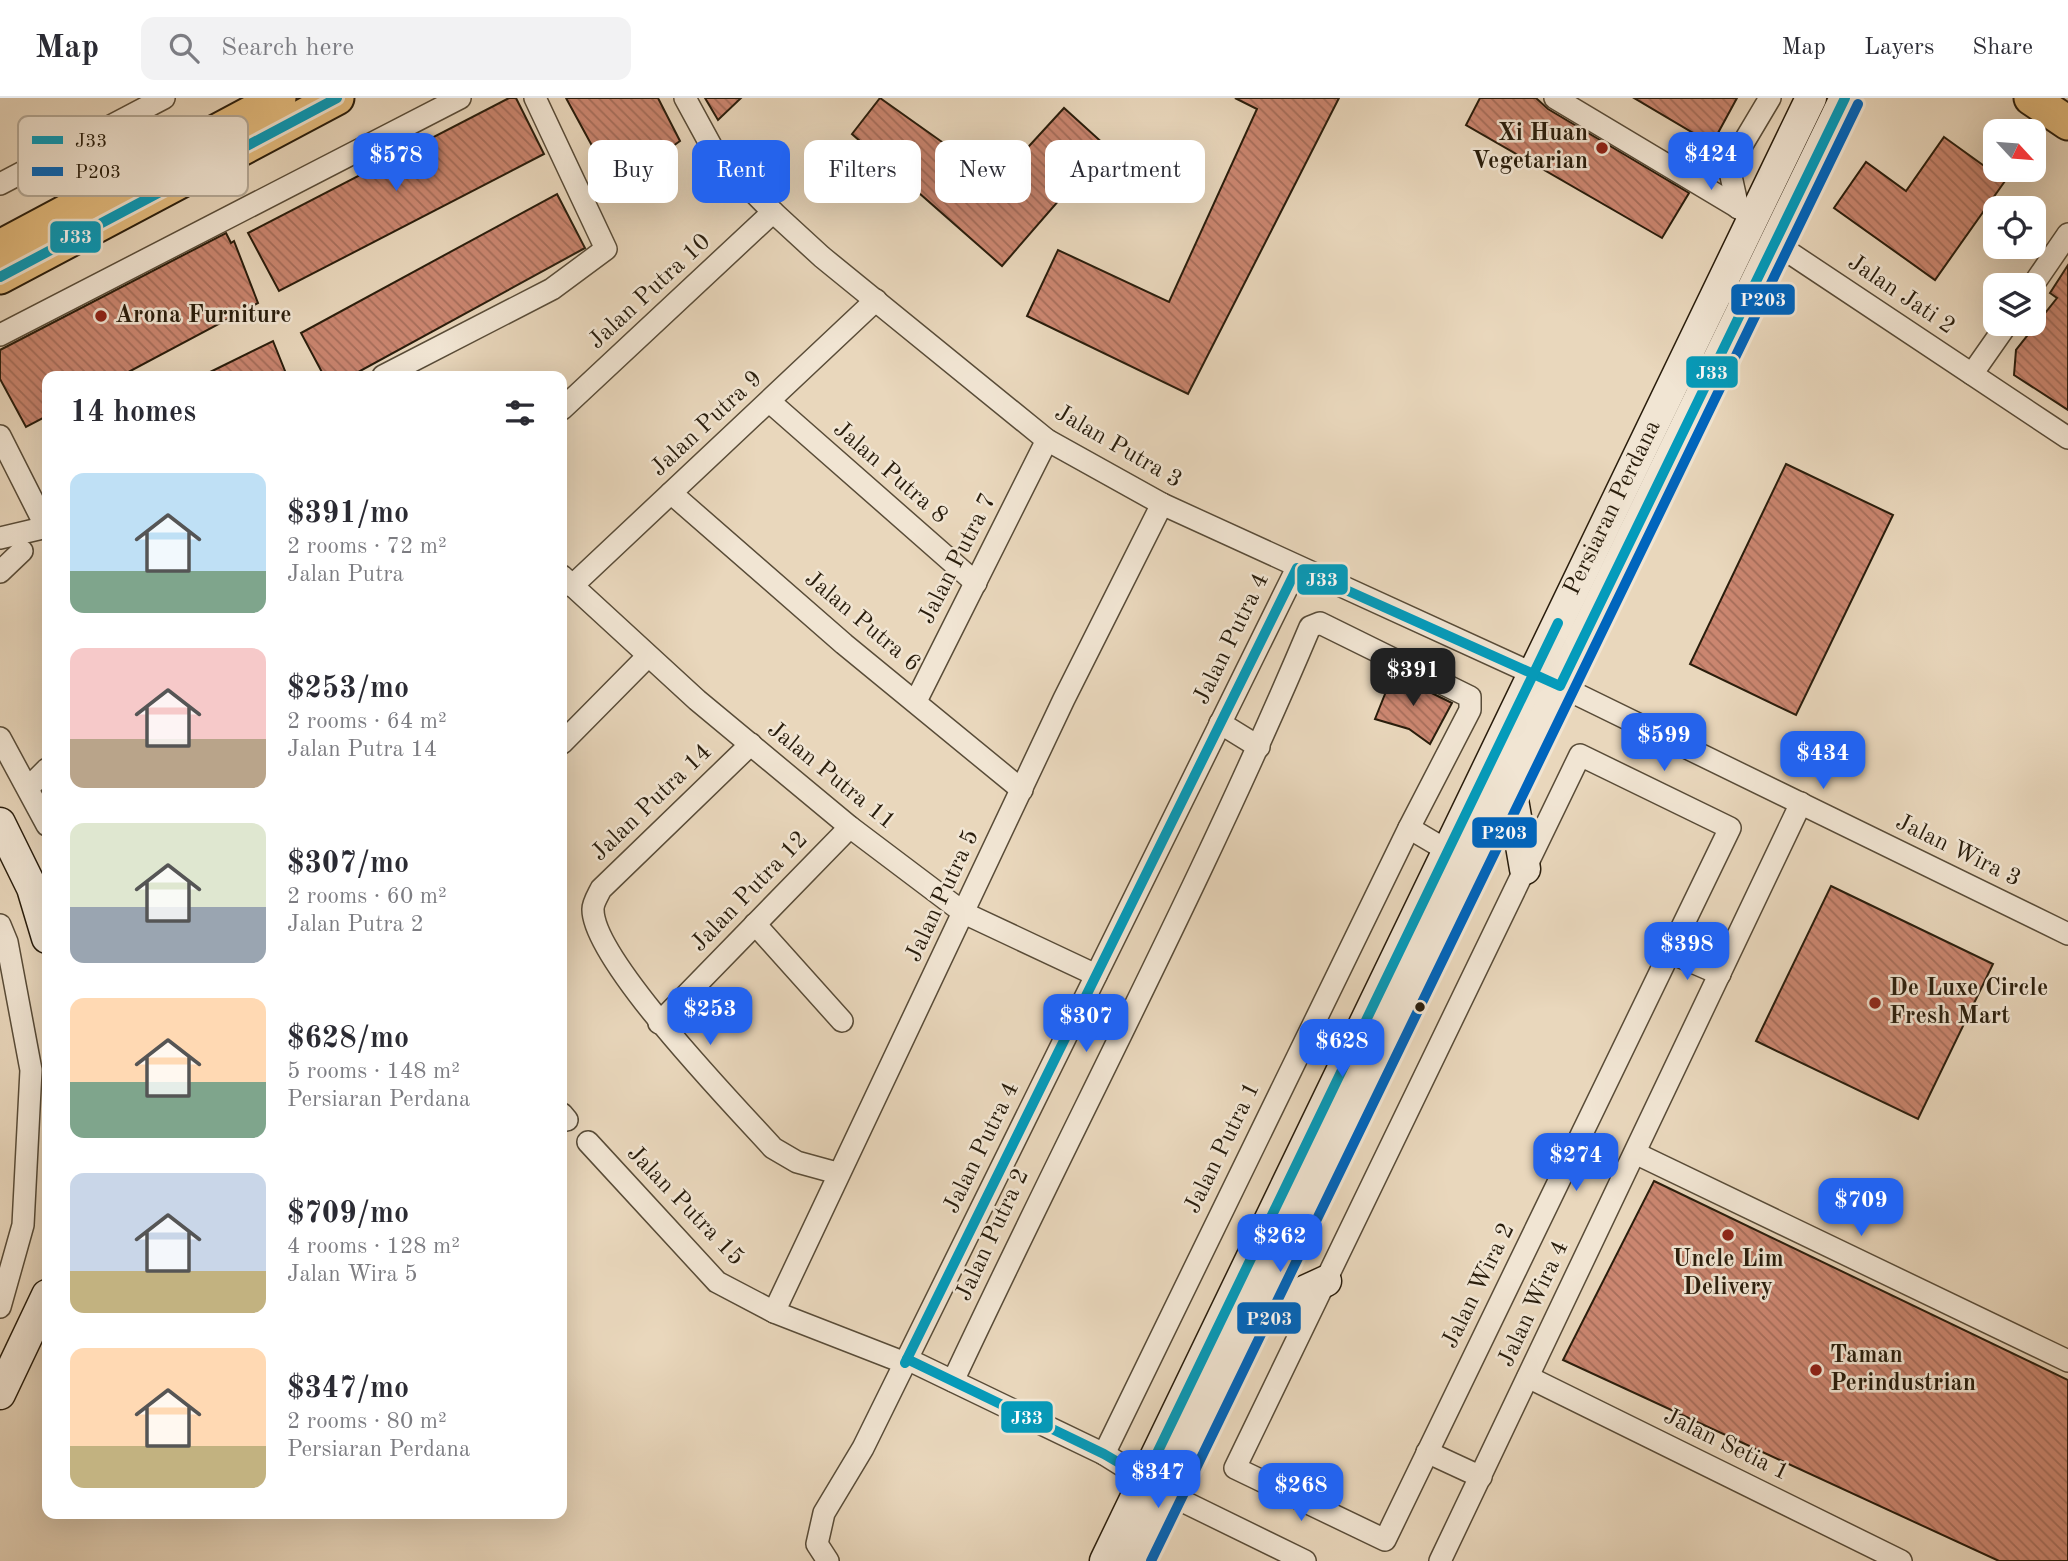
<!DOCTYPE html>
<html lang="en">
<head>
<meta charset="utf-8">
<style>
  :root { --surface:#fff; --page:#f2f2f3; --text:#2b2b33; --muted:#7c7c81; --line:#e1e1e2; --accent:#2563eb }
  body { margin:0; font-family:"Old Standard TT",serif; background:var(--page); color:var(--text); height:100vh; display:flex; flex-direction:column; font-size:26px; white-space:nowrap }
  * { box-sizing:border-box; margin:0 }
  p { font-size:23px; color:var(--muted) }
  .icon { flex:none; width:38px; height:38px; fill:none; stroke:currentColor; stroke-width:2; stroke-linecap:round; stroke-linejoin:round }
  .map { position:relative; flex:1; overflow:hidden }
  .details { position:absolute; left:42px; top:273px; width:525px; height:1148px; display:flex; flex-direction:column; background:var(--surface); border-radius:14px; box-shadow:0 7px 28px #0002 }
  .details>* { flex:none }
  .hud { position:absolute; left:588px; top:42px; width:665px; height:63px; display:flex; gap:14px }
  .needle { width:46px; rotate:116deg }
  .fabs { position:absolute; left:1983px; top:21px; display:grid; gap:14px }
  .fabs a { display:grid; place-items:center; width:63px; height:63px; border-radius:14px; background:var(--surface); box-shadow:0 7px 28px #0002; font-size:35px }
  .price { position:absolute; translate:-50% -60px; padding:0 16px; border-radius:14px; background:var(--accent); color:#fff; font-size:23px; line-height:46px; filter:drop-shadow(0 2px 4px #0008) }
  .price::after { content:''; position:absolute; left:50%; top:42px; width:21px; height:16px; margin-left:-10px; background:inherit; clip-path:polygon(0 0,100% 0,50% 100%) }
  .price.current { background:#222; color:#fff }
  ul { padding:0; list-style:none }
  li { display:flex; align-items:center; gap:21px; height:175px; padding:0 28px }
  li span { display:grid; place-items:center; flex:none; width:196px; height:140px; border-radius:14px; color:#555 }
  li>.icon { margin-inline-start:auto }
  span .icon { width:84px; height:84px; fill:#fffc; stroke-width:1 }
  li b { font-size:30px }
  h2 { display:flex; justify-content:space-between; align-items:center; height:84px; padding:0 28px; font-size:30px }
  .tag { padding:0 24px; border-radius:14px; background:var(--surface); box-shadow:0 7px 28px #0002; font-size:24px; line-height:63px }
  .tag.current { background:var(--accent); color:#fff }
  header { display:flex; align-items:center; gap:42px; box-sizing:border-box; height:98px; padding:0 35px; background:var(--surface); border-bottom:2px solid var(--line) }
  header strong { font-size:33px }
  nav { display:flex; gap:38px; margin-inline-start:auto; font-size:24px }
  .search { width:490px; height:63px; background:var(--page); display:flex; align-items:center; gap:18px; box-sizing:border-box; padding:0 24px; border-radius:14px; color:var(--muted); font-size:26px }
  .map>svg:first-child { display:block }
  .building { fill:url(#building-back-hatch); stroke:#291d0c; stroke-width:2 }
  .lines { fill:none; stroke-linecap:round; stroke-linejoin:round }
  .street-casing { stroke:#594c38; stroke-width:24 }
  .secondary-casing { stroke:#291d0c; stroke-width:33 }
  .primary-casing { stroke:#291d0c; stroke-width:37 }
  .street { stroke:#f1e5d3; stroke-width:21 }
  .secondary { stroke:#f1e5d3; stroke-width:30 }
  .primary { stroke:#e4bc7e; stroke-width:33 }
  .bus-1-casing { stroke:#f1e5d3; stroke-width:16 }
  .bus-2-casing { stroke:#f1e5d3; stroke-width:16 }
  .bus-1 { stroke:#049bbb; stroke-width:10 }
  .bus-2 { stroke:#0065bd; stroke-width:10 }
  .poi-dot { fill:#8f2418; stroke:#f1e5d3; stroke-width:2.5 }
  .bus-dot { fill:#291d0c; stroke:#f1e5d3; stroke-width:2.5 }
  .labels { text-anchor:middle; dominant-baseline:central; stroke-width:5; stroke-linejoin:round; paint-order:stroke }
  .poi-label { font-size:24px; font-weight:bold; fill:#291d0c; stroke:#f1e5d3; text-anchor:start }
  .street-label { font-size:24px; fill:#291d0c; stroke:#f1e5d3 }
  .key { fill:#f1e5d3; stroke:#b5a997; stroke-width:2 }
  .key-label { font-size:19px; fill:#291d0c }
  .line-badge { stroke:#f1e5d3; stroke-width:2.5 }
  .badge-label { font-size:19px; text-anchor:middle; font-weight:bold; fill:#fff }
</style>
</head>
<body>
<header>
<strong>Map</strong>
<div class="search"><svg class="icon" aria-label="search" viewBox="0 0 24 24"><circle cx="10" cy="10" r="6"/><path d="M15 15l6 6"/></svg>Search here</div>
<nav><a>Map</a><a>Layers</a><a>Share</a></nav>
</header>
<div class="map">
<svg width="2068" height="1463" viewBox="0 0 2068 1463">
  <defs>
    <pattern id="building-back-hatch" width="6" height="6" patternUnits="userSpaceOnUse" patternTransform="scale(1.75)"><rect width="6" height="6" fill="#cb8670"/><path d="M-1 5l2 2M0 0l6 6M5-1l2 2" fill="none" stroke="#a56d5a"/></pattern>
  </defs>
  <rect width="100%" height="100%" fill="#e9d7bc"/>
  <filter id="stains"><feTurbulence type="fractalNoise" baseFrequency=".00286" numOctaves="4"/><feColorMatrix values="0 0 0 0 .2 0 0 0 0 .09 0 0 0 0 .02 0 0 0 .5 -.17"/></filter>
  <radialGradient id="worn" r=".72"><stop offset=".6" stop-color="#630" stop-opacity="0"/><stop offset="1" stop-color="#630" stop-opacity=".3"/></radialGradient>
  <g class="building">
    <polygon points="509,0 516,0 544,56 279,193 248,135"/>
    <polygon points="566,0 658,0 680,43 615,90"/>
    <polygon points="705,0 741,0 718,22"/>
    <polygon points="880,0 997,83 1064,10 1106,48 1002,168 852,36"/>
    <polygon points="1235,0 1339,0 1188,296 1027,218 1058,152 1169,204 1257,11"/>
    <polygon points="1480,0 1536,0 1548,11 1689,95 1662,140 1466,27"/>
    <polygon points="1634,0 1737,0 1712,46"/>
    <polygon points="1944,39 2005,83 1935,182 1834,110 1866,64 1906,93"/>
    <polygon points="557,96 585,150 351,278 324,278 301,235"/>
    <polygon points="226,135 231,145 234,143 258,205 121,278 47,278 47,318 26,329 0,281 0,252"/>
    <polygon points="2068,167 2068,312 2014,277 2016,252 2057,200 2050,195"/>
    <polygon points="273,243 287,278 202,278"/>
    <polygon points="1786,366 1893,417 1796,617 1690,566"/>
    <polygon points="1393,576 1452,605 1430,646 1409,631 1375,621"/>
    <polygon points="1831,788 1993,866 1918,1021 1756,943"/>
    <polygon points="1654,1083 2068,1282 2068,1463 1999,1463 1563,1262"/>
  </g>
  <g class="lines">
    <g class="street-casing">
      <g id="street">
        <polyline points="685,0 715,55 773,114 822,159 1047,342 1162,406 1560,588 2068,836"/>
        <polyline points="1555,0 1754,119"/>
        <polyline points="0,86 164,0"/>
        <polyline points="1738,110 1729,69 1770,0"/>
        <polyline points="1775,145 2068,340"/>
        <polyline points="2033,187 2068,136"/>
        <polyline points="0,237 460,0"/>
        <polyline points="1972,276 2007,226"/>
        <polyline points="383,278 552,191 606,151 535,0"/>
        <polyline points="770,304 976,485"/>
        <polyline points="562,311 773,114"/>
        <polyline points="0,338 46,429"/>
        <polyline points="671,395 844,546 1022,692"/>
        <polyline points="0,440 47,429"/>
        <polyline points="0,474 22,453"/>
        <polyline points="562,478 697,602 850,729 964,815 1096,877"/>
        <polyline points="572,488 876,202"/>
        <polyline points="916,603 1047,342"/>
        <polyline points="1220,625 1259,649"/>
        <polyline points="0,640 47,727"/>
        <polyline points="562,645 648,558"/>
        <path d="M751,646L601,791C598,797 593,805 593,811C592,861 736,1009 773,1050L797,1064L837,1075"/>
        <polygon points="1580,657 1730,730 1385,1442 1235,1370"/>
        <polyline points="29,689 47,671"/>
        <polyline points="1409,730 1448,753"/>
        <polyline points="755,826 842,923"/>
        <polyline points="0,827 7,844 31,972 23,1127 0,1209"/>
        <polyline points="1669,854 1720,876"/>
        <polyline points="659,925 850,729"/>
        <polyline points="562,1016 567,1022"/>
        <polyline points="588,1044 717,1184 774,1214 905,1265"/>
        <polyline points="1635,1055 2068,1263"/>
        <polyline points="774,1214 1064,601 1162,406"/>
        <polyline points="907,1261 1104,1356 1168,1396 1305,1463"/>
        <polyline points="1528,1279 1901,1463"/>
        <path d="M953,1283C1071,1031 1202,785 1310,529L1320,525L1470,599V612L1409,730L1104,1356"/>
        <polyline points="1427,1354 1481,1379"/>
        <polyline points="828,1463 817,1446 824,1415 863,1350 1297,470"/>
        <polyline points="1440,1463 1801,705"/>
      </g>
    </g>
    <g class="secondary-casing">
      <g id="secondary">
        <polyline points="1511,690 1525,771"/>
        <polyline points="0,725 32,790 47,840"/>
        <polyline points="1256,1215 1326,1183"/>
        <polyline points="0,1296 47,1197"/>
        <polyline points="1105,1463 1811,0"/>
        <polyline points="1135,1463 1845,0"/>
      </g>
    </g>
    <g class="primary-casing">
      <g id="primary">
        <polyline points="2031,0 2068,25"/>
        <polyline points="0,149 279,0"/>
        <polyline points="0,179 337,0"/>
      </g>
    </g>
    <use href="#street" class="street"/>
    <use href="#secondary" class="secondary"/>
    <use href="#primary" class="primary"/>
    <g class="bus-1-casing">
      <g id="bus-1">
        <polyline points="0,179 337,0"/>
        <polyline points="907,1261 1104,1356 1145,1380"/>
        <polyline points="905,1265 1297,470 1560,588 1845,0"/>
        <polyline points="1145,1380 1558,525"/>
      </g>
    </g>
    <g class="bus-2-casing">
      <polyline id="bus-2" points="1151,1463 1858,6"/>
    </g>
    <use href="#bus-1" class="bus-1"/>
    <use href="#bus-2" class="bus-2"/>
  </g>
  <g class="poi-dot">
    <circle cx="1602" cy="50" r="7"/>
    <circle cx="101" cy="218" r="7"/>
    <circle cx="1875" cy="905" r="7"/>
    <circle cx="1728" cy="1137" r="7"/>
    <circle cx="1816" cy="1272" r="7"/>
  </g>
  <circle class="bus-dot" cx="1420" cy="909" r="6"/>
  <g class="labels">
    <g class="poi-label">
      <text x="1588" y="36" text-anchor="end">Xi Huan<tspan x="1588" dy="28">Vegetarian</tspan></text>
      <text x="115" y="218">Arona Furniture</text>
      <text x="1889" y="891">De Luxe Circle<tspan x="1889" dy="28">Fresh Mart</tspan></text>
      <text x="1728" y="1162" text-anchor="middle">Uncle Lim<tspan x="1728" dy="28">Delivery</tspan></text>
      <text x="1830" y="1258">Taman<tspan x="1830" dy="28">Perindustrian</tspan></text>
    </g>
    <g class="street-label">
      <text transform="translate(650 194) rotate(-43)">Jalan Putra 10</text>
      <text transform="translate(1901 197) rotate(34)">Jalan Jati 2</text>
      <text transform="translate(707 326) rotate(-43)">Jalan Putra 9</text>
      <text transform="translate(1118 349) rotate(30)">Jalan Putra 3</text>
      <text transform="translate(890 375) rotate(41)">Jalan Putra 8</text>
      <text transform="translate(1613 410) rotate(-64)">Persiaran Perdana</text>
      <text transform="translate(958 461) rotate(-63)">Jalan Putra 7</text>
      <text transform="translate(862 524) rotate(40)">Jalan Putra 6</text>
      <text transform="translate(1232 541) rotate(-64)">Jalan Putra 4</text>
      <text transform="translate(831 678) rotate(39)">Jalan Putra 11</text>
      <text transform="translate(652 705) rotate(-44)">Jalan Putra 14</text>
      <text transform="translate(1958 753) rotate(26)">Jalan Wira 3</text>
      <text transform="translate(750 794) rotate(-46)">Jalan Putra 12</text>
      <text transform="translate(943 798) rotate(-65)">Jalan Putra 5</text>
      <text transform="translate(982 1050) rotate(-64)">Jalan Putra 4</text>
      <text transform="translate(1223 1050) rotate(-64)">Jalan Putra 1</text>
      <text transform="translate(685 1108) rotate(46)">Jalan Putra 15</text>
      <text transform="translate(993 1137) rotate(-65)">Jalan Putra 2</text>
      <text transform="translate(1479 1188) rotate(-64)">Jalan Wira 2</text>
      <text transform="translate(1534 1206) rotate(-65)">Jalan Wira 4</text>
      <text transform="translate(1726 1347) rotate(26)">Jalan Setia 1</text>
    </g>
  </g>
  <rect x="18" y="18" width="230" height="80" rx="10" class="key"/>
  <rect x="32" y="38" width="31" height="8" fill="#049bbb"/>
  <rect x="32" y="69" width="31" height="9" fill="#0065bd"/>
  <g class="key-label">
    <text x="75" y="49">J33</text>
    <text x="75" y="80">P203</text>
  </g>
  <g class="line-badge">
    <rect x="49" y="122" width="53" height="34" rx="7" fill="#049bbb"/>
    <rect x="1730" y="185" width="66" height="33" rx="7" fill="#0065bd"/>
    <rect x="1685" y="257" width="54" height="34" rx="7" fill="#049bbb"/>
    <rect x="1296" y="465" width="53" height="33" rx="7" fill="#049bbb"/>
    <rect x="1471" y="718" width="67" height="33" rx="7" fill="#0065bd"/>
    <rect x="1236" y="1203" width="66" height="34" rx="7" fill="#0065bd"/>
    <rect x="1000" y="1302" width="54" height="34" rx="7" fill="#049bbb"/>
  </g>
  <g class="badge-label">
    <text x="76" y="145">J33</text>
    <text x="1763" y="208">P203</text>
    <text x="1712" y="281">J33</text>
    <text x="1322" y="488">J33</text>
    <text x="1504" y="741">P203</text>
    <text x="1269" y="1227">P203</text>
    <text x="1027" y="1326">J33</text>
  </g>
  <rect width="100%" height="100%" filter="url(#stains)"/>
  <rect width="100%" height="100%" fill="url(#worn)"/>
</svg>
<div class="fabs">
<a><svg class="needle" viewBox="-14 -14 28 28"><path d="M0-13l5 13h-10z" fill="#e53935"/><path d="M0 13l5-13h-10z" fill="#7c7c81"/></svg></a>
<a><svg class="icon" aria-label="locate" viewBox="0 0 24 24"><circle cx="12" cy="12" r="6"/><path d="M12 2v4M12 18v4M2 12h4M18 12h4"/></svg></a>
<a><svg class="icon" aria-label="layers" viewBox="0 0 24 24"><path d="M12 4l9 5-9 5-9-5zM3 14l9 5 9-5"/></svg></a>
</div>
<b class="price" style="left:1711px;top:94px">$424</b>
<b class="price" style="left:396px;top:95px">$578</b>
<b class="price current" style="left:1413px;top:610px">$391</b>
<b class="price" style="left:1664px;top:675px">$599</b>
<b class="price" style="left:1823px;top:693px">$434</b>
<b class="price" style="left:1687px;top:884px">$398</b>
<b class="price" style="left:710px;top:949px">$253</b>
<b class="price" style="left:1086px;top:956px">$307</b>
<b class="price" style="left:1342px;top:981px">$628</b>
<b class="price" style="left:1576px;top:1095px">$274</b>
<b class="price" style="left:1861px;top:1140px">$709</b>
<b class="price" style="left:1280px;top:1176px">$262</b>
<b class="price" style="left:1158px;top:1412px">$347</b>
<b class="price" style="left:1301px;top:1425px">$268</b>
<div class="hud">
<a class="tag">Buy</a>
<a class="tag current">Rent</a>
<a class="tag">Filters</a>
<a class="tag">New</a>
<a class="tag">Apartment</a>
</div>
<section class="details">
<h2>14 homes<svg class="icon" aria-label="filters" viewBox="0 0 24 24"><path d="M4 7h16M4 17h16"/><circle cx="9" cy="7" r="2"/><circle cx="15" cy="17" r="2"/></svg></h2>
<ul>
<li><span style="background:linear-gradient(#bfe0f5 70%,#7fa58c 0)"><svg class="icon" aria-label="home" viewBox="0 0 24 24"><path d="M3 11l9-7 9 7M6 9v11h12V9"/></svg></span><div><b>$391/mo</b><p>2 rooms · 72 m²</p><p>Jalan Putra</p></div></li>
<li><span style="background:linear-gradient(#f6c9c9 65%,#b9a48a 0)"><svg class="icon" aria-label="home" viewBox="0 0 24 24"><path d="M3 11l9-7 9 7M6 9v11h12V9"/></svg></span><div><b>$253/mo</b><p>2 rooms · 64 m²</p><p>Jalan Putra 14</p></div></li>
<li><span style="background:linear-gradient(#dfe7d0 60%,#9aa5b1 0)"><svg class="icon" aria-label="home" viewBox="0 0 24 24"><path d="M3 11l9-7 9 7M6 9v11h12V9"/></svg></span><div><b>$307/mo</b><p>2 rooms · 60 m²</p><p>Jalan Putra 2</p></div></li>
<li><span style="background:linear-gradient(#ffd9b3 60%,#7fa58c 0)"><svg class="icon" aria-label="home" viewBox="0 0 24 24"><path d="M3 11l9-7 9 7M6 9v11h12V9"/></svg></span><div><b>$628/mo</b><p>5 rooms · 148 m²</p><p>Persiaran Perdana</p></div></li>
<li><span style="background:linear-gradient(#c9d6e8 70%,#c2b280 0)"><svg class="icon" aria-label="home" viewBox="0 0 24 24"><path d="M3 11l9-7 9 7M6 9v11h12V9"/></svg></span><div><b>$709/mo</b><p>4 rooms · 128 m²</p><p>Jalan Wira 5</p></div></li>
<li><span style="background:linear-gradient(#ffd9b3 70%,#c2b280 0)"><svg class="icon" aria-label="home" viewBox="0 0 24 24"><path d="M3 11l9-7 9 7M6 9v11h12V9"/></svg></span><div><b>$347/mo</b><p>2 rooms · 80 m²</p><p>Persiaran Perdana</p></div></li>
</ul>
</section>
</div>
</body>
</html>
